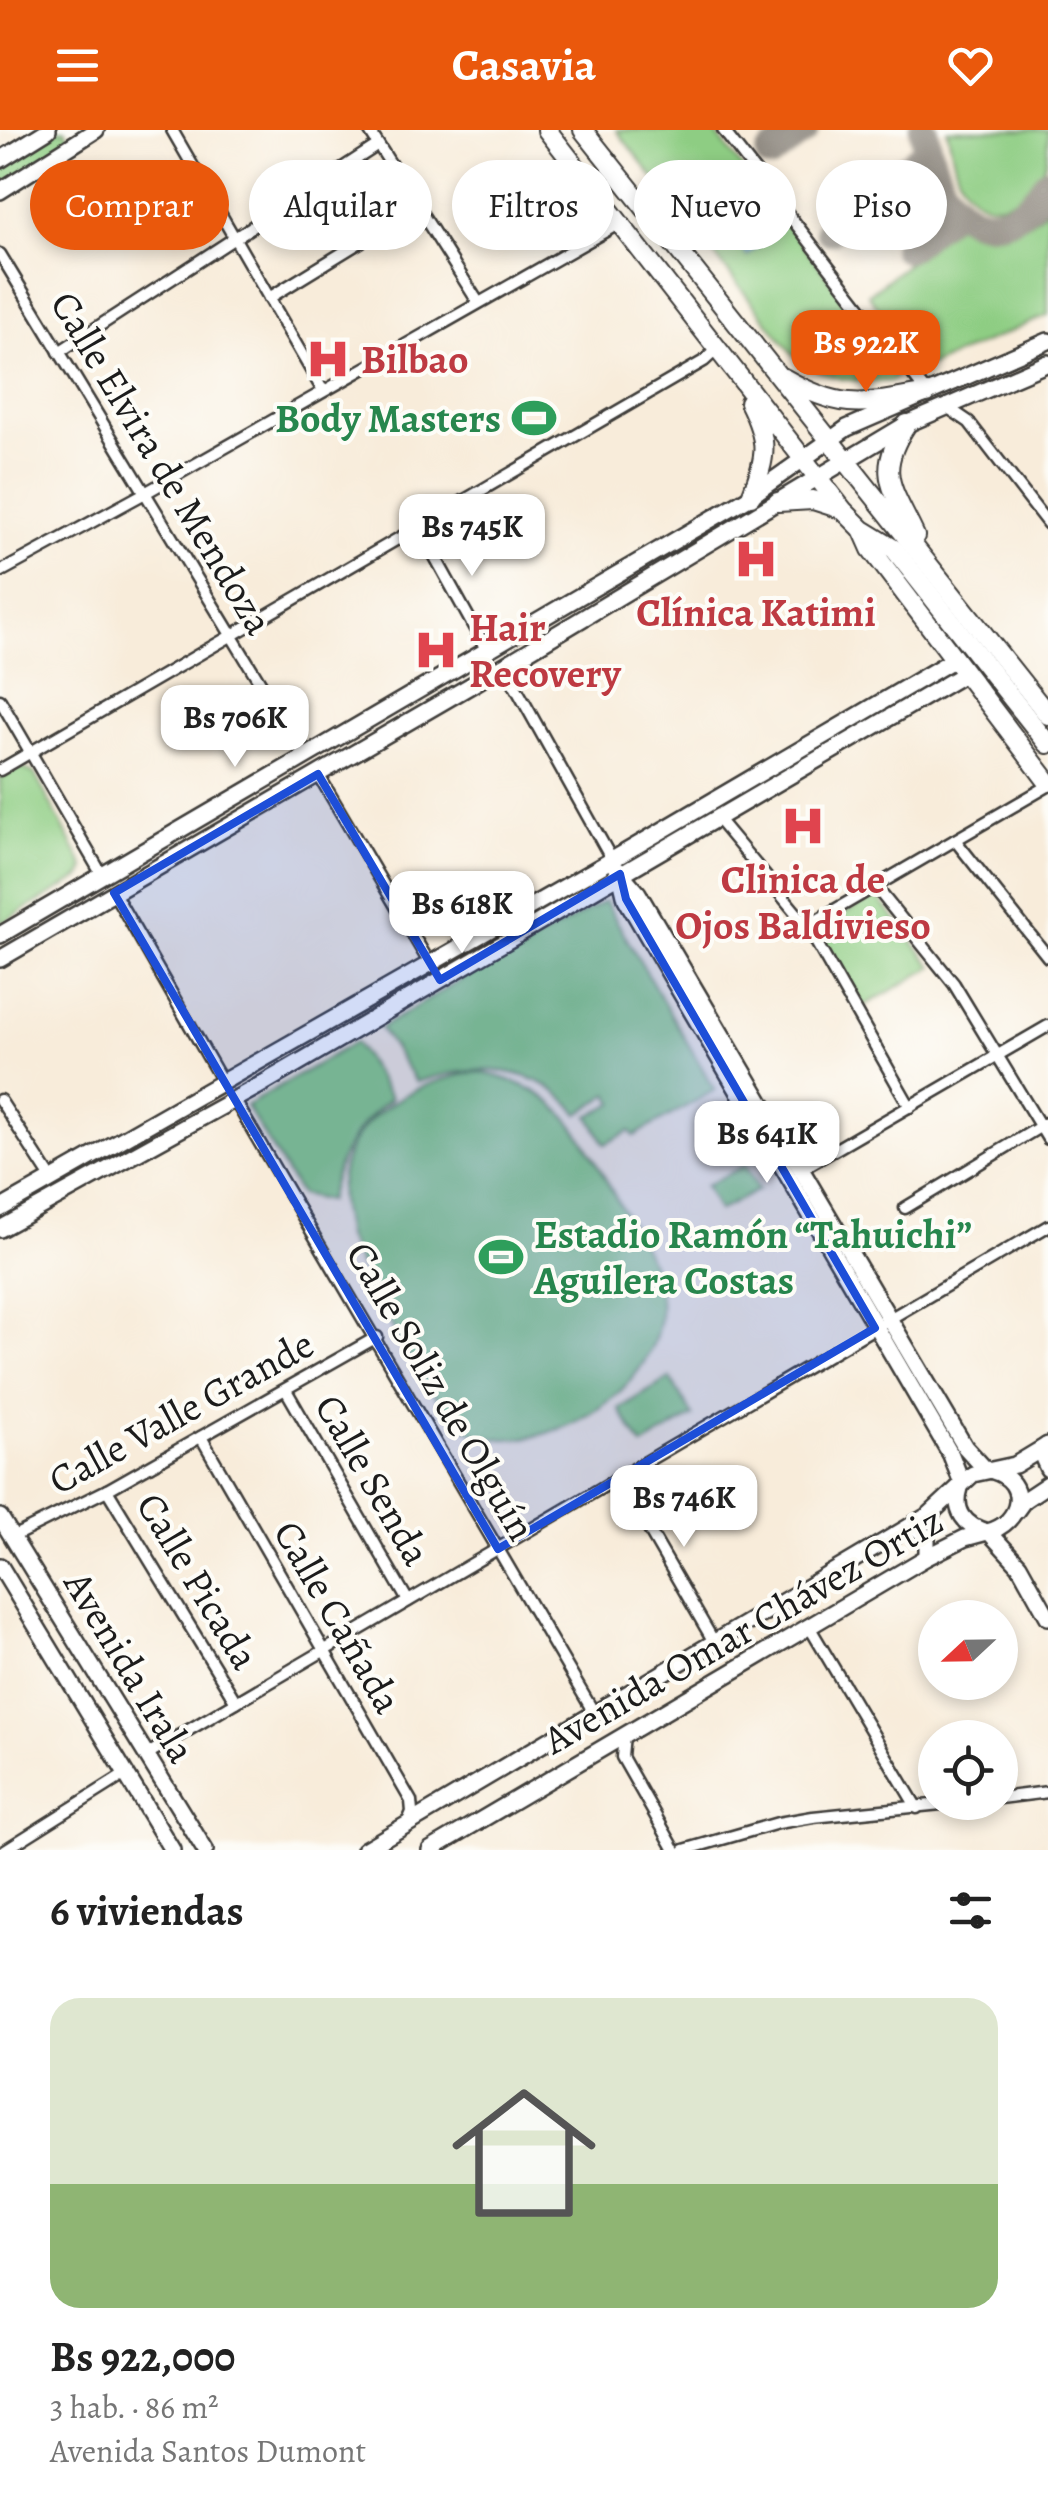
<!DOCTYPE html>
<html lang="es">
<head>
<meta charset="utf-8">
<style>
  :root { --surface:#fff; --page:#f6f6f6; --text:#222; --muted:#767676; --accent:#ea580c }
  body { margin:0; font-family:Alegreya,serif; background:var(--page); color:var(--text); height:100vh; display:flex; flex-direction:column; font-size:38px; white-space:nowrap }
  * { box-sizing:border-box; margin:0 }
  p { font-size:32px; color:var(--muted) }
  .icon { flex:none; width:55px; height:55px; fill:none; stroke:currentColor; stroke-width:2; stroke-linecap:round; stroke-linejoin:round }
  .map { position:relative; height:1720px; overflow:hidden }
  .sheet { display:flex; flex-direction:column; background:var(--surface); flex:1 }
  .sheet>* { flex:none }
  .guide { position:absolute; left:30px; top:30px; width:990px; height:90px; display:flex; gap:20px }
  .needle { width:65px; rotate:248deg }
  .controls { position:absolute; left:918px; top:1470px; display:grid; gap:20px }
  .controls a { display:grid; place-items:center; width:100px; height:100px; border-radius:50%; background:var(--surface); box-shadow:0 5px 15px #0003; font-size:50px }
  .price { position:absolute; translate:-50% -85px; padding:0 22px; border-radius:20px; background:#fff; color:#222; font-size:32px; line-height:65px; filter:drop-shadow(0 2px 5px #0008) }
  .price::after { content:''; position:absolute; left:50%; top:60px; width:30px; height:22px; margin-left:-15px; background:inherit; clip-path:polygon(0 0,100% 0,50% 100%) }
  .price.current { background:var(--accent); color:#fff }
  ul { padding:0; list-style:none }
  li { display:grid; align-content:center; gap:20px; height:530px; padding:0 50px }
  li span { display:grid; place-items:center; height:310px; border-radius:30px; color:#555 }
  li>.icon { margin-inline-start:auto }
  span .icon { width:180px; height:180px; fill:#fffc; stroke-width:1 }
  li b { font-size:42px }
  h2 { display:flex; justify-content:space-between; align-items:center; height:120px; padding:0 50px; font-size:42px }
  .chip { padding:0 35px; border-radius:45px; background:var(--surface); box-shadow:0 5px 15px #0003; font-size:35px; line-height:90px }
  .chip.current { background:var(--accent); color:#fff }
  header { display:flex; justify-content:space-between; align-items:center; height:130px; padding:0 50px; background:var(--accent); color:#fff; font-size:45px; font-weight:700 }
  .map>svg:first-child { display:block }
  .green { fill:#8ecd83; stroke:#557450; stroke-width:2.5 }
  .water { fill:#74bfed; stroke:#486e84; stroke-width:2.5 }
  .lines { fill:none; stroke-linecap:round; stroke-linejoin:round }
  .taxiway { stroke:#8a847b; stroke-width:30 }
  .street-casing { stroke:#3d3b38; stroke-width:15 }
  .secondary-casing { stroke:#3d3b38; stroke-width:20 }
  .primary-casing { stroke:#3d3b38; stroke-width:22 }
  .street { stroke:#fff; stroke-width:10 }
  .secondary { stroke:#fff; stroke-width:15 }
  .primary { stroke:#fff; stroke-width:18 }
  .marked { fill:#1d4ed8; fill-opacity:0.2; stroke:#1d4ed8; stroke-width:8; stroke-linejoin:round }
  .labels { text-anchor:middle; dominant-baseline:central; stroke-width:8; stroke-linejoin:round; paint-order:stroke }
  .health-label { font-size:40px; font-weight:bold; fill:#be3a42; stroke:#fdfcf7; text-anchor:start }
  .leisure-label { font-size:40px; font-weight:bold; fill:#27864d; stroke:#fdfcf7; text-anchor:end }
  .street-label { font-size:40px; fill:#1c1c1c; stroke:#fdfcf7 }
</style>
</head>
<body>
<header><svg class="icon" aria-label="menu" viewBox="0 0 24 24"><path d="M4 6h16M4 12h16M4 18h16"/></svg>Casavia<svg class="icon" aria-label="heart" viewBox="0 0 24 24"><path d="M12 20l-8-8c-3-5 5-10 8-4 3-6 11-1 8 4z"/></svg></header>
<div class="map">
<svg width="1048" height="1720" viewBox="0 0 1048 1720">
  <rect width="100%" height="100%" fill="#fdfcf7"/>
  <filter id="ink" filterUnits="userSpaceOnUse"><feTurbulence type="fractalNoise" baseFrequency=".01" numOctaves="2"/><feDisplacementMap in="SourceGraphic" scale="20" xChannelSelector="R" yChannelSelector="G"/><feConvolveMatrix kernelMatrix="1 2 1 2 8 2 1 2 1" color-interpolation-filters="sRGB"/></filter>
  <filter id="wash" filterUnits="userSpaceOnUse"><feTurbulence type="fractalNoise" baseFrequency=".0048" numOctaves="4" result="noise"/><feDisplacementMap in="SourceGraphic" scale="40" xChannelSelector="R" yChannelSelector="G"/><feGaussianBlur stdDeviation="2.25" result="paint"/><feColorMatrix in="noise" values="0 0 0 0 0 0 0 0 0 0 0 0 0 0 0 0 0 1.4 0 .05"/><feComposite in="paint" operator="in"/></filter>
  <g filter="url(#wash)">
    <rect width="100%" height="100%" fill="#f8ecda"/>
    <g class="green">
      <polygon points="54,0 65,0 71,11 0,57 0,35"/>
      <path d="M616,0H713L897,235L898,245L892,251C854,253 826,250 795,227Z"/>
      <path d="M947,0H1048C1048,10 1048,23 1046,31C1033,62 996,94 967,60C954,45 952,19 947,0Z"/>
      <path d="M1048,78V185L930,236L918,227L868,165L947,102L953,90C986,111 1020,104 1048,78Z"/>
      <polygon points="20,637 34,643 85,738 81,747 0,794 0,648"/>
      <polygon points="877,766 933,837 862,877 821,809 819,801 824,794"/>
      <path d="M605,771L715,960L634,1006L630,1001L605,1014L589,986L614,973L609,964L579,984C538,932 474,934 416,952L380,898L514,819L516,821Z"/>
      <path d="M355,912L391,968C353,998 339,1024 328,1071L300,1065L246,976Z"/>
      <path d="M479,942C564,958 579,1002 617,1070C630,1094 647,1119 655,1145C679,1216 619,1278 556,1300C532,1309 489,1315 467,1299C423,1268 372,1158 346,1107C343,1086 337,1068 341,1046C351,982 422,949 479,942Z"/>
      <polygon points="745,1035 758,1060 718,1081 705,1056"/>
      <polygon points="670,1248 693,1286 642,1316 619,1279"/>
    </g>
    <polygon class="water" points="733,68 765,110 747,126 714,80"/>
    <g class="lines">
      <g class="taxiway">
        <path d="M924,0C928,22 934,48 947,66C981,111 1023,91 1048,52"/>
        <polyline points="770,25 804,0"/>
        <polyline points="830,100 928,21"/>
        <polyline points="907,118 957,77"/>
      </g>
    </g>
  </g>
  <g filter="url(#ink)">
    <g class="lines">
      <g class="street-casing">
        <g id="street">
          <polyline points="172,0 323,261"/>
          <polyline points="369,0 478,172"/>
          <polyline points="723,0 927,263"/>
          <polyline points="0,124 304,625"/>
          <polyline points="269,168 419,76"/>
          <polyline points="59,222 378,15"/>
          <polyline points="947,277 969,292 1048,394"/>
          <polyline points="418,396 486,519"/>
          <polyline points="0,442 145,363 620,93"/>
          <polyline points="507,533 510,547 612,730"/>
          <polyline points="0,570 102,745"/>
          <polyline points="0,640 704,231 717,219"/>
          <polyline points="318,644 430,834"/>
          <polyline points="717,688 807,796 910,977"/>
          <polyline points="955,710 1048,827"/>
          <polyline points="875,756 954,854 1048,1009"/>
          <polyline points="114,763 223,953"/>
          <polyline points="807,796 1048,656"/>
          <polyline points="234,969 590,1576 591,1585"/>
          <polyline points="0,970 52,1050"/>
          <polyline points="800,1040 1048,896"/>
          <polyline points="905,1078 1048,992"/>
          <polyline points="286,1260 408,1471"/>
          <polyline points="201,1307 411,1671 412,1682 407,1694"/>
          <polyline points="619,1348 714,1512"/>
          <polyline points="107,1360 236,1572"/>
          <polyline points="12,1407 107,1360 377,1207"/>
          <polyline points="810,1498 917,1678"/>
          <polyline points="624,1606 622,1627 675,1720"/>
          <polyline points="146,1625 1048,1096"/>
          <polyline points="1000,1668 1048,1662"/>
          <polyline points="5,1720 124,1645"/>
          <polyline points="684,1720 778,1693 813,1687 961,1672"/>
        </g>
      </g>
      <g class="secondary-casing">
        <g id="secondary">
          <polyline points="0,30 48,0"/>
          <polyline points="0,61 96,0"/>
          <polyline points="617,739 638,763 965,1317 986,1340"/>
          <polyline points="621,748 626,769 951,1325 962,1353"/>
          <polyline points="0,805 751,366 847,298 1048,211"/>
          <polyline points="0,829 475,553 907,294 1048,233"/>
          <polyline points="0,1079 612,730 953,530"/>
          <polyline points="0,1099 257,957 964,544"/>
          <polyline points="1046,1316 1043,1328 1048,1339"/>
          <path d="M960,1358C953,1381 965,1396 987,1402C1022,1394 1030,1352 993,1341"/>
          <polyline points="1016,1381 1024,1370 1048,1354"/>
          <polyline points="0,1387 205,1720"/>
          <polyline points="912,1395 927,1407 927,1427"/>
          <polyline points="989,1402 1019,1435 1048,1487"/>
          <polyline points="0,1436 172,1720"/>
          <polyline points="364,1720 929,1385 973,1344 1015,1335 1048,1315"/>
          <polyline points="430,1720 927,1427 965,1408 987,1402"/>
        </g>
      </g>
      <g class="primary-casing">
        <g id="primary">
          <polyline points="547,0 843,380 863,400 894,419 1048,614"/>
          <polyline points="583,0 1048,585"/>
          <path d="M784,248C843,282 864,274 927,263"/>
          <path d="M749,272C769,312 767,325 751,366"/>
          <path d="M907,294C874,343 893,358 915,406"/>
          <polyline points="778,372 813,370 841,379"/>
          <polyline points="863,401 871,419 1048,652"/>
        </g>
      </g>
      <use href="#street" class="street"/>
      <use href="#secondary" class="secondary"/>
      <use href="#primary" class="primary"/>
    </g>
  </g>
  <path class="marked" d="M318,644L440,850L620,744L626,769L875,1198L498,1419L114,763Z"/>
  <defs>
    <g id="hospital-bare" transform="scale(3.45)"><path d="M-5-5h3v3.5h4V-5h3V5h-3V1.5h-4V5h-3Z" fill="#e0444e" stroke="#fdfcf7" stroke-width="2.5" paint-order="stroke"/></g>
    <g id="stadium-bare" transform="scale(3.45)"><path d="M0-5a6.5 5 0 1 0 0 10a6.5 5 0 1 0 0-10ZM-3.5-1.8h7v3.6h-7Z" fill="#2e9e5b" stroke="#fdfcf7" stroke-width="2.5" paint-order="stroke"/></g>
  </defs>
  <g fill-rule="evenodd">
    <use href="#hospital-bare" x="328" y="229"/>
    <use href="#stadium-bare" x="534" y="288"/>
    <use href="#hospital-bare" x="756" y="429"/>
    <use href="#hospital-bare" x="436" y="520"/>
    <use href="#hospital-bare" x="803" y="696"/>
    <use href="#stadium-bare" x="501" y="1127"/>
  </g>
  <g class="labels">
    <g class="health-label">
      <text x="361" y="229">Bilbao</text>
      <text x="756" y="482" text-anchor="middle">Clínica Katimi</text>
      <text x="469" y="497">Hair<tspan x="469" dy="46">Recovery</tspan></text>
      <text x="803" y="749" text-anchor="middle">Clinica de<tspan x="803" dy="46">Ojos Baldivieso</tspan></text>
    </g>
    <g class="leisure-label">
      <text x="501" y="288">Body Masters</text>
      <text x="534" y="1104" text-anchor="start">Estadio Ramón “Tahuichi”<tspan x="534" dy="46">Aguilera Costas</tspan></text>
    </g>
    <g class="street-label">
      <text transform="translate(162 333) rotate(59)">Calle Elvira de Mendoza</text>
      <text transform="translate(441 1261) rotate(60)">Calle Soliz de Olguín</text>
      <text transform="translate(181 1282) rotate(-29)">Calle Valle Grande</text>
      <text transform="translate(373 1350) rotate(60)">Calle Senda</text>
      <text transform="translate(198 1451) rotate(59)">Calle Picada</text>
      <text transform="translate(338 1487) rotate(60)">Calle Cañada</text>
      <text transform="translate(743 1500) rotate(-30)">Avenida Omar Chávez Ortiz</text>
      <text transform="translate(130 1537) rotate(59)">Avenida Irala</text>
    </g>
  </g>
</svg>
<div class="controls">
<a><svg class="needle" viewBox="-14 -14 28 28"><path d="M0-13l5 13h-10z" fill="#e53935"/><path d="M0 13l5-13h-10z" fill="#767676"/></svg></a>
<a><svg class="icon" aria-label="locate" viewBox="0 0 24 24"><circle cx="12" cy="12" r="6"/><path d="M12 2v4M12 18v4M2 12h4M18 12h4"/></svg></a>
</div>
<b class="price current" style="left:866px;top:265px">Bs 922K</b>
<b class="price" style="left:472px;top:449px">Bs 745K</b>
<b class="price" style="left:235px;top:640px">Bs 706K</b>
<b class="price" style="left:462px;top:826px">Bs 618K</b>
<b class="price" style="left:767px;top:1056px">Bs 641K</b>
<b class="price" style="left:684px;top:1420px">Bs 746K</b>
<div class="guide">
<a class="chip current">Comprar</a>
<a class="chip">Alquilar</a>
<a class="chip">Filtros</a>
<a class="chip">Nuevo</a>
<a class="chip">Piso</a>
</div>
</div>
<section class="sheet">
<h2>6 viviendas<svg class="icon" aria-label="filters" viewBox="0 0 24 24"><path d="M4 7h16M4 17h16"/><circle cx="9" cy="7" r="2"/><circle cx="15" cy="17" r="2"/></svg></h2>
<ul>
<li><span style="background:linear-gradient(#dfe7d0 60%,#8fb573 0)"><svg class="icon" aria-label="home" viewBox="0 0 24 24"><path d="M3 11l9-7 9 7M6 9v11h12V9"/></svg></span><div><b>Bs 922,000</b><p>3 hab. · 86 m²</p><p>Avenida Santos Dumont</p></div></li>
</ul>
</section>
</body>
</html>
